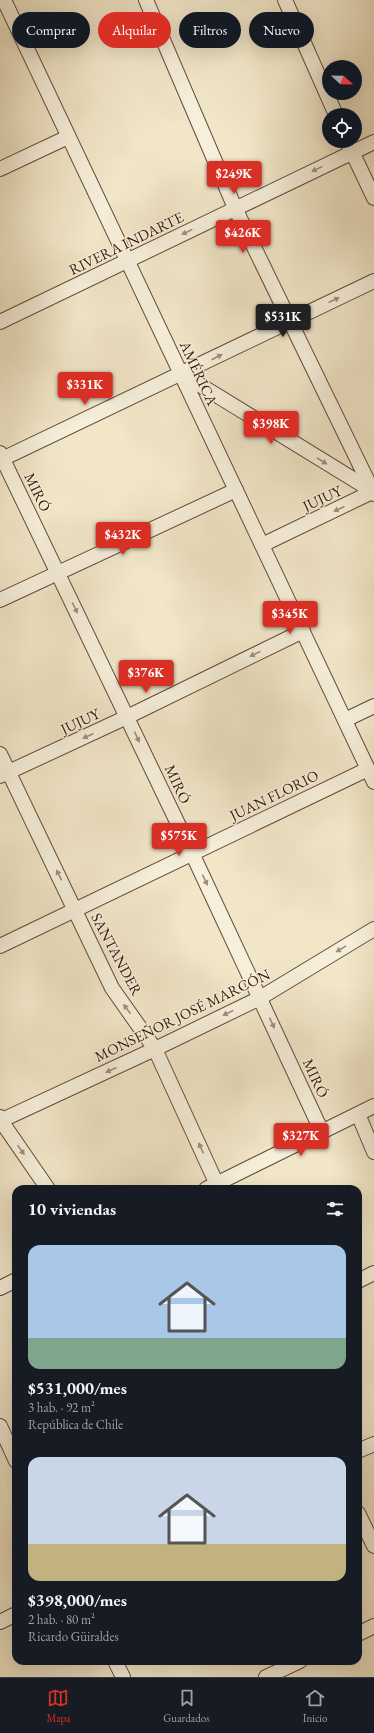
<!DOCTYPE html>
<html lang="es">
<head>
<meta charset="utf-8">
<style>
  :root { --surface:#171b24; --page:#20242c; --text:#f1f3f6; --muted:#9ea1a6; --line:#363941; --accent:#d93025 }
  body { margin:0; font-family:"EB Garamond",serif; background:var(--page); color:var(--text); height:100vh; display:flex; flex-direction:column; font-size:15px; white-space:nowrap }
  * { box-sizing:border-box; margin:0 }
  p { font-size:13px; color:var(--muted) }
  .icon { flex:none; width:22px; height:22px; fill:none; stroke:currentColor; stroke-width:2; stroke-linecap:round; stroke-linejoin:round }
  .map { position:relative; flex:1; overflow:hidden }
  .sheet { position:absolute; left:12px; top:1185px; width:350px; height:480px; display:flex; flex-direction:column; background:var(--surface); border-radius:12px; box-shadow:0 4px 16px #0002 }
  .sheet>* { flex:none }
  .hud { position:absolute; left:12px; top:12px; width:350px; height:36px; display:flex; gap:8px }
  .needle { width:26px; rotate:112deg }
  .buttons { position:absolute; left:322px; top:60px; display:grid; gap:8px }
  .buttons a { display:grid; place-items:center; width:40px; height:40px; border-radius:50%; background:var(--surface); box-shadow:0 4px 16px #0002; font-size:20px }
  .price { position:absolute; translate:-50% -34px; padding:0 9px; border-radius:4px; background:var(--accent); color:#fff; font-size:13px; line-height:26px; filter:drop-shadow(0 1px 2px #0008) }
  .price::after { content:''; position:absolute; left:50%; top:24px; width:12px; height:9px; margin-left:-6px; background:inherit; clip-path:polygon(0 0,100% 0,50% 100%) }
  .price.on { background:#222; color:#fff }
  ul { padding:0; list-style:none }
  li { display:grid; align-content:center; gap:8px; height:212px; padding:0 16px }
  li span { display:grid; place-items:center; height:124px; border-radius:12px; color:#555 }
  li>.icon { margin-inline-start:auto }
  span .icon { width:72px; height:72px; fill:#fffc; stroke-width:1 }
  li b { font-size:17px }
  h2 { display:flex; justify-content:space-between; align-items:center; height:48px; padding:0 16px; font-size:17px }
  .tag { padding:0 14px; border-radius:18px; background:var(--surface); box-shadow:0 4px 16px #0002; font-size:14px; line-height:36px }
  .tag.on { background:var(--accent); color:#fff }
  .tab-bar { display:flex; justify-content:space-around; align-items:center; height:56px; border-top:1px solid var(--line); background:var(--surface); font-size:11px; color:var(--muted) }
  .tab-bar a { display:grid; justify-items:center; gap:2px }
  .tab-bar .on { color:var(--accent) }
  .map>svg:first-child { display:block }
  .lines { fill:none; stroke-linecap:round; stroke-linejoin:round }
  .minor-casing { stroke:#634a38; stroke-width:16 }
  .minor { stroke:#f6efdb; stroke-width:14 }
  .oneway { fill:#9f8d7c }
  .labels { text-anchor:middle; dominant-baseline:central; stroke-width:3; stroke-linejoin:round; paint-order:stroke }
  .street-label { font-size:15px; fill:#341608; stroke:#f6efdb }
</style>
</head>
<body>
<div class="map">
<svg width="374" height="1677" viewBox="0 0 374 1677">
  <rect width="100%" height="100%" fill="#f1e6c8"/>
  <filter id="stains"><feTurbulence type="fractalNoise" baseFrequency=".005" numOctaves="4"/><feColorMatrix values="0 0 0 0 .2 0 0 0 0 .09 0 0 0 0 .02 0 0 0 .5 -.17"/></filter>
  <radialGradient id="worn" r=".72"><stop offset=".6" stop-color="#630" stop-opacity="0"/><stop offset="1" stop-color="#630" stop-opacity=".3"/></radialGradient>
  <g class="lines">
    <g class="minor-casing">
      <g id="minor">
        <polyline points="4,0 374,782"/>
        <polyline points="146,0 235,208 374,494"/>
        <polyline points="285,0 336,115"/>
        <polyline points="347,141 374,198"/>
        <polyline points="0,169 68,137"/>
        <polyline points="0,322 374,142"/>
        <polyline points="182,374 374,492"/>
        <polyline points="0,453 192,853 322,1132"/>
        <polyline points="0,460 374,281"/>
        <polyline points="262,545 374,491"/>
        <polyline points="0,600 236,490"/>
        <polyline points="345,720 374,706"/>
        <polyline points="0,754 112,988 155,1049 219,1189"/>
        <polyline points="0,776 127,717 303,631"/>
        <polyline points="0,946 368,769"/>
        <polyline points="358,1114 374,1152"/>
        <polyline points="0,1117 6,1128 48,1189"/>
        <polyline points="0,1121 155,1049 260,998 374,929"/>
        <polyline points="206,1189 374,1106"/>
        <polyline points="358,1281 374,1273"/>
        <polyline points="0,1288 16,1280"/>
        <polyline points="0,1426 16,1461"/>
        <polyline points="358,1451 374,1444"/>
        <polyline points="358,1513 374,1546"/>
        <polyline points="0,1622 16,1614"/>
        <polyline points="358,1634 374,1626"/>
        <polyline points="115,1661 123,1677"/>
        <polyline points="266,1677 300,1661"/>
      </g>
    </g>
    <use href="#minor" class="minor"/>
  </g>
  <defs><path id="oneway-solid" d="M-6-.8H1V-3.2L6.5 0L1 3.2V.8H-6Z"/></defs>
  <g class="oneway">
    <use href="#oneway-solid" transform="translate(317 169) rotate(154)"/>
    <use href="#oneway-solid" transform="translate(187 232) rotate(154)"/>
    <use href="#oneway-solid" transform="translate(334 300) rotate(-25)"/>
    <use href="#oneway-solid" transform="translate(217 357) rotate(-27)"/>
    <use href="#oneway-solid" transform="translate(322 461) rotate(32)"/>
    <use href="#oneway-solid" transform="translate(339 509) rotate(155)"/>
    <use href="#oneway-solid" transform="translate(75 608) rotate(64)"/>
    <use href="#oneway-solid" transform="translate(255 654) rotate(154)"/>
    <use href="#oneway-solid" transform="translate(88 736) rotate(155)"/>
    <use href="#oneway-solid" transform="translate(137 737) rotate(65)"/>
    <use href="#oneway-solid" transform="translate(59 875) rotate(-116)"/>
    <use href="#oneway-solid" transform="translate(205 880) rotate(65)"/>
    <use href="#oneway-solid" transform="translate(341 949) rotate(149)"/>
    <use href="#oneway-solid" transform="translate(127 1009) rotate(-127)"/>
    <use href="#oneway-solid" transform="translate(228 1013) rotate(154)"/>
    <use href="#oneway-solid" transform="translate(272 1023) rotate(65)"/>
    <use href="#oneway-solid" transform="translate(111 1070) rotate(155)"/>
    <use href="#oneway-solid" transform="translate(201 1148) rotate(-115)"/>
    <use href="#oneway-solid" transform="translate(21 1150) rotate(55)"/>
  </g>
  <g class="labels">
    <g class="street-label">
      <text transform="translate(126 243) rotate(-26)">RIVERA INDARTE</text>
      <text transform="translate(199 373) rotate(65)">AMÉRICA</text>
      <text transform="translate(38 492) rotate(64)">MIRÓ</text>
      <text transform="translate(322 498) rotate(-25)">JUJUY</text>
      <text transform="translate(80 721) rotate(-25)">JUJUY</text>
      <text transform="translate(178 784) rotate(65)">MIRÓ</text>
      <text transform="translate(274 795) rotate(-26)">JUAN FLORIO</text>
      <text transform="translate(117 954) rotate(62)">SANTANDER</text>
      <text transform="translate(182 1015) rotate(-26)">MONSEÑOR JOSÉ MARCÓN</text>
      <text transform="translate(316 1078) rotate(65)">MIRÓ</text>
    </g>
  </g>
  <rect width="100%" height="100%" filter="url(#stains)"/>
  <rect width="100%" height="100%" fill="url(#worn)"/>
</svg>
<div class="buttons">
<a><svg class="needle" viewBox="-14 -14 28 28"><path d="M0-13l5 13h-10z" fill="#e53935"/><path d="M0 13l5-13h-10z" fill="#9ea1a6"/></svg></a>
<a><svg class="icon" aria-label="locate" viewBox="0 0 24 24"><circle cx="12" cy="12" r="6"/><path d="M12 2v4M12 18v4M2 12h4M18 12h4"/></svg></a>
</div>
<b class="price" style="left:234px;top:195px">$249K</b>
<b class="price" style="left:243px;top:254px">$426K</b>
<b class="price on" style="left:283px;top:338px">$531K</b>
<b class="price" style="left:85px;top:406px">$331K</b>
<b class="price" style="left:271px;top:445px">$398K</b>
<b class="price" style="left:123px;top:556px">$432K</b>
<b class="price" style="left:290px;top:635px">$345K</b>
<b class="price" style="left:146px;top:694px">$376K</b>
<b class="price" style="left:179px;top:857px">$575K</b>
<b class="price" style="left:301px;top:1157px">$327K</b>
<div class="hud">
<a class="tag">Comprar</a>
<a class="tag on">Alquilar</a>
<a class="tag">Filtros</a>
<a class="tag">Nuevo</a>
</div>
<section class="sheet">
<h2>10 viviendas<svg class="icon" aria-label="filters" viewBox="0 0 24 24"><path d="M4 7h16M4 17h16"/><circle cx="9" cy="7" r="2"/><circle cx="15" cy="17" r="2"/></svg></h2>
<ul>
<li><span style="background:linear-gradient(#a9c7e8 75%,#7fa58c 0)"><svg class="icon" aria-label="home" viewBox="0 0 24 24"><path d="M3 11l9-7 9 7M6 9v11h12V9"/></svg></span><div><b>$531,000/mes</b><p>3 hab. · 92 m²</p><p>República de Chile</p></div></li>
<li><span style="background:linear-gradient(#c9d6e8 70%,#c2b280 0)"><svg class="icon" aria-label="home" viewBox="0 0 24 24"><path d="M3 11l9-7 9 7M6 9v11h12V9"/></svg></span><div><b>$398,000/mes</b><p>2 hab. · 80 m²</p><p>Ricardo Güiraldes</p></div></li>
</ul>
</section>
</div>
<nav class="tab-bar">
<a class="on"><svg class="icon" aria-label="map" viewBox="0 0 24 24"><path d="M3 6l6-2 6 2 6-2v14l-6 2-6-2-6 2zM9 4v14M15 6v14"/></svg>Mapa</a>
<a><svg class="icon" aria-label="saved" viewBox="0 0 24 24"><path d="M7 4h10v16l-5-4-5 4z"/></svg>Guardados</a>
<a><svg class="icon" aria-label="home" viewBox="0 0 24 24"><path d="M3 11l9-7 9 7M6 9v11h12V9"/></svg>Inicio</a>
</nav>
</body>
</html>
